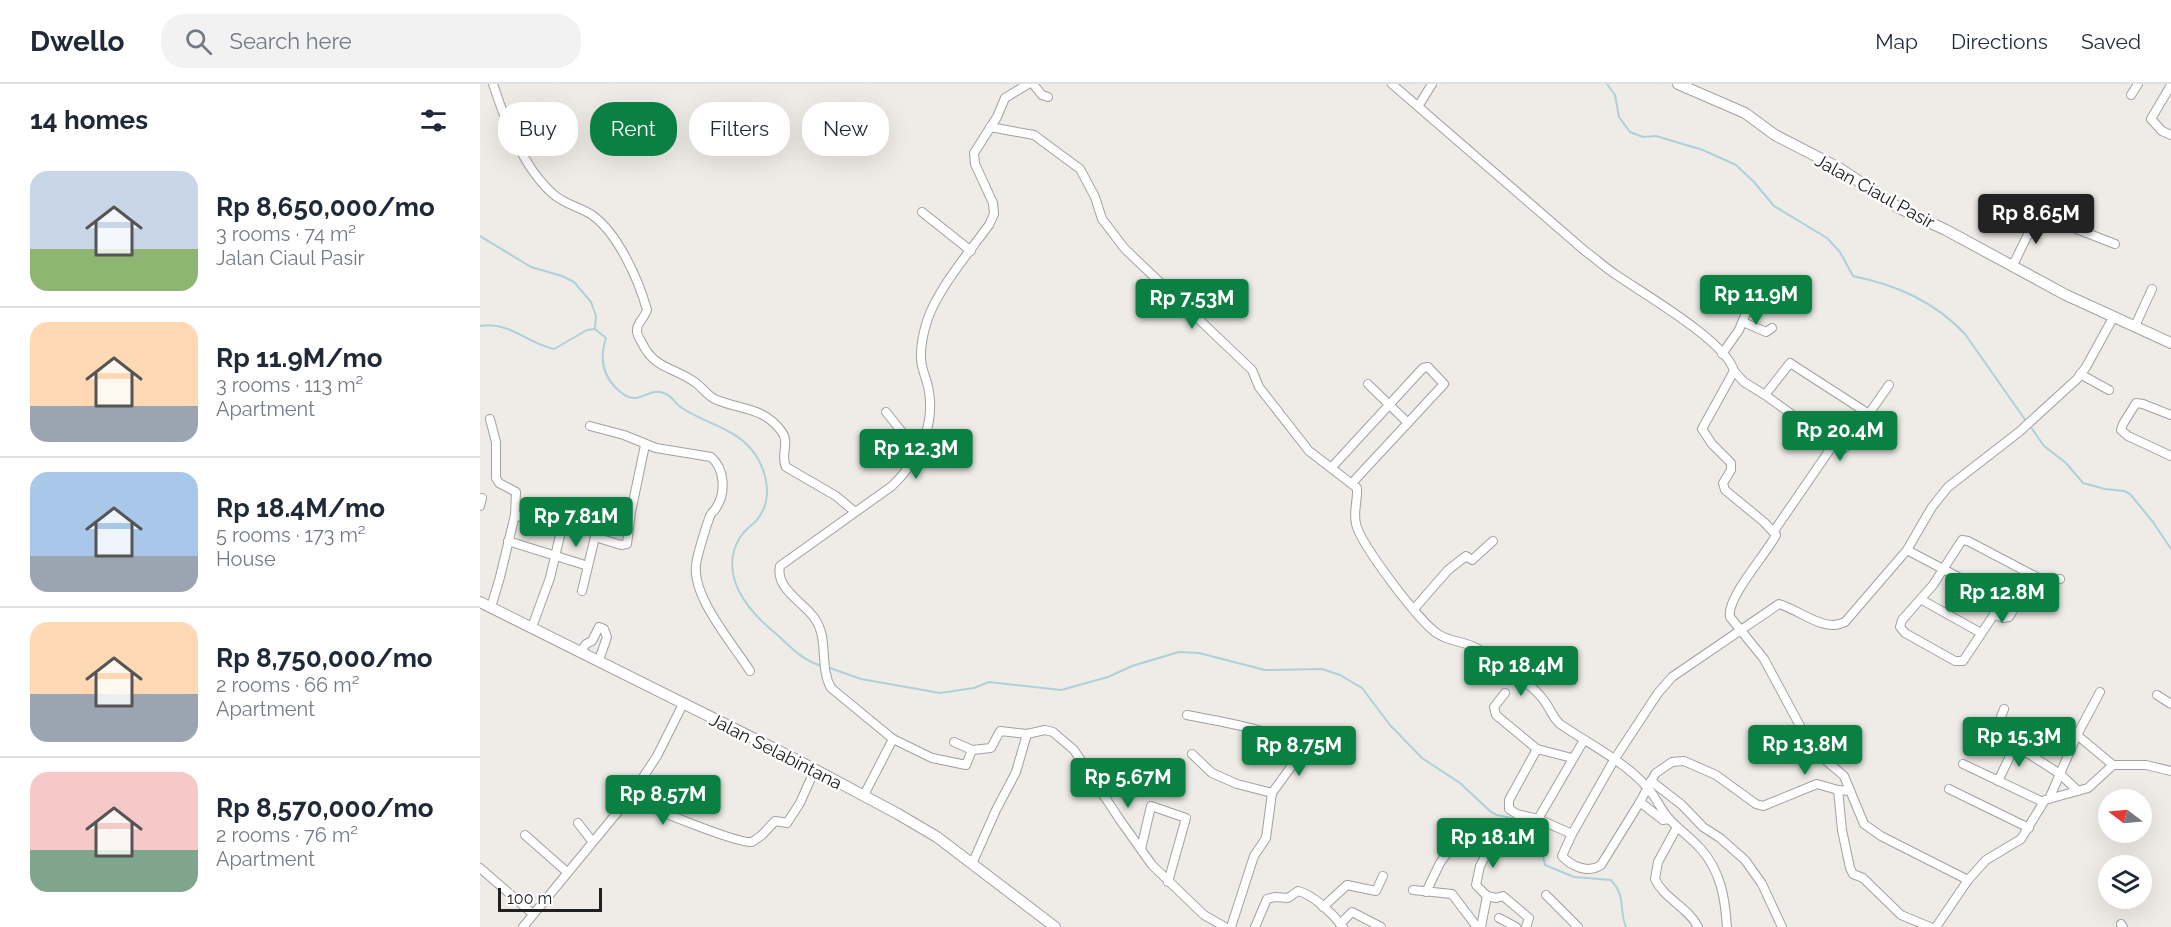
<!DOCTYPE html>
<html lang="en">
<head>
<meta charset="utf-8">
<style>
  :root { --surface:#fff; --page:#f2f2f3; --text:#1f2937; --muted:#747a83; --line:#e0e1e3; --accent:#0b8043 }
  body { margin:0; font-family:Raleway,sans-serif; background:var(--page); color:var(--text); height:100vh; display:flex; flex-direction:column; font-size:22px; white-space:nowrap }
  * { box-sizing:border-box; margin:0 }
  p { font-size:20px; color:var(--muted) }
  .icon { flex:none; width:33px; height:33px; fill:none; stroke:currentColor; stroke-width:2; stroke-linecap:round; stroke-linejoin:round }
  .map { position:relative; flex:1; overflow:hidden }
  .sheet { display:flex; flex-direction:column; background:var(--surface); width:480px }
  .sheet>* { flex:none }
  .top-card { position:absolute; left:18px; top:18px; width:570px; height:54px; display:flex; gap:12px }
  .needle { width:39px; rotate:286deg }
  .controls { position:absolute; left:1618px; top:705px; display:grid; gap:12px }
  .controls a { display:grid; place-items:center; width:54px; height:54px; border-radius:50%; background:var(--surface); box-shadow:0 6px 24px #0002; font-size:30px }
  .scale { position:absolute; left:18px; bottom:15px; width:104px; box-sizing:border-box; padding-left:6px; border:3px solid #202020; border-top:0; font-size:16px; line-height:21px; white-space:nowrap; color:#202020; -webkit-text-stroke:4px #fff; paint-order:stroke }
  .price { position:absolute; translate:-50% -51px; padding:0 14px; border-radius:6px; background:var(--accent); color:#fff; font-size:20px; line-height:39px; filter:drop-shadow(0 2px 3px #0008) }
  .price::after { content:''; position:absolute; left:50%; top:36px; width:18px; height:14px; margin-left:-9px; background:inherit; clip-path:polygon(0 0,100% 0,50% 100%) }
  .price.on { background:#222; color:#fff }
  ul { padding:0; list-style:none }
  li { display:flex; align-items:center; gap:18px; height:150px; padding:0 30px }
  li+li { border-top:2px solid var(--line) }
  li span { display:grid; place-items:center; flex:none; width:168px; height:120px; border-radius:18px; color:#555 }
  li>.icon { margin-inline-start:auto }
  span .icon { width:72px; height:72px; fill:#fffc; stroke-width:1 }
  li b { font-size:26px }
  h2 { display:flex; justify-content:space-between; align-items:center; height:72px; padding:0 30px; font-size:26px }
  .pill { padding:0 21px; border-radius:24px; background:var(--surface); box-shadow:0 6px 24px #0002; font-size:21px; line-height:54px }
  .pill.on { background:var(--accent); color:#fff }
  header { display:flex; align-items:center; gap:36px; box-sizing:border-box; height:84px; padding:0 30px; background:var(--surface); border-bottom:2px solid var(--line) }
  header strong { font-size:28px }
  nav { display:flex; gap:33px; margin-inline-start:auto; font-size:21px }
  .search { width:420px; height:54px; background:var(--page); display:flex; align-items:center; gap:15px; box-sizing:border-box; padding:0 21px; border-radius:24px; color:var(--muted); font-size:22px }
  main { display:flex; flex:1; min-height:0 }
  .map>svg:first-child { display:block }
  .lines { fill:none; stroke-linecap:round; stroke-linejoin:round }
  .stream { stroke:#acd1d8; stroke-width:2 }
  .minor-casing { stroke:#a1a1a1; stroke-width:10 }
  .tertiary-casing { stroke:#a1a1a1; stroke-width:12 }
  .minor { stroke:#fff; stroke-width:8 }
  .tertiary { stroke:#fff; stroke-width:10 }
  .labels { text-anchor:middle; dominant-baseline:central; stroke-width:5; stroke-linejoin:round; paint-order:stroke }
  .street-label { font-size:18px; fill:#202020; stroke:#fff }
</style>
</head>
<body>
<header>
<strong>Dwello</strong>
<div class="search"><svg class="icon" aria-label="search" viewBox="0 0 24 24"><circle cx="10" cy="10" r="6"/><path d="M15 15l6 6"/></svg>Search here</div>
<nav><a>Map</a><a>Directions</a><a>Saved</a></nav>
</header>
<main>
<section class="sheet">
<h2>14 homes<svg class="icon" aria-label="filters" viewBox="0 0 24 24"><path d="M4 7h16M4 17h16"/><circle cx="9" cy="7" r="2"/><circle cx="15" cy="17" r="2"/></svg></h2>
<ul>
<li><span style="background:linear-gradient(#c9d6e8 65%,#8fb573 0)"><svg class="icon" aria-label="home" viewBox="0 0 24 24"><path d="M3 11l9-7 9 7M6 9v11h12V9"/></svg></span><div><b>Rp 8,650,000/mo</b><p>3 rooms · 74 m²</p><p>Jalan Ciaul Pasir</p></div></li>
<li><span style="background:linear-gradient(#ffd9b3 70%,#9aa5b1 0)"><svg class="icon" aria-label="home" viewBox="0 0 24 24"><path d="M3 11l9-7 9 7M6 9v11h12V9"/></svg></span><div><b>Rp 11.9M/mo</b><p>3 rooms · 113 m²</p><p>Apartment</p></div></li>
<li><span style="background:linear-gradient(#a9c7e8 70%,#9aa5b1 0)"><svg class="icon" aria-label="home" viewBox="0 0 24 24"><path d="M3 11l9-7 9 7M6 9v11h12V9"/></svg></span><div><b>Rp 18.4M/mo</b><p>5 rooms · 173 m²</p><p>House</p></div></li>
<li><span style="background:linear-gradient(#ffd9b3 60%,#9aa5b1 0)"><svg class="icon" aria-label="home" viewBox="0 0 24 24"><path d="M3 11l9-7 9 7M6 9v11h12V9"/></svg></span><div><b>Rp 8,750,000/mo</b><p>2 rooms · 66 m²</p><p>Apartment</p></div></li>
<li><span style="background:linear-gradient(#f6c9c9 65%,#7fa58c 0)"><svg class="icon" aria-label="home" viewBox="0 0 24 24"><path d="M3 11l9-7 9 7M6 9v11h12V9"/></svg></span><div><b>Rp 8,570,000/mo</b><p>2 rooms · 76 m²</p><p>Apartment</p></div></li>
</ul>
</section>
<div class="map">
<svg width="1691" height="843" viewBox="0 0 1691 843">
  <rect width="100%" height="100%" fill="#efece7"/>
  <g class="lines">
    <g class="stream">
      <path d="M1127,0L1135,11L1139,33L1150,48L1163,53L1176,52L1196,58L1223,66L1256,81L1274,98L1294,122L1347,154L1360,168L1373,192C1416,201 1454,217 1485,250L1546,337"/>
      <polyline points="0,152 51,183 82,192 94,198 111,218 116,232 115,244"/>
      <path d="M0,242C29,237 47,259 74,265L107,246L115,245L126,254C120,272 122,290 136,304C141,309 148,315 156,314C167,312 174,304 186,310C191,312 195,318 199,322C225,341 260,343 278,375C289,395 292,420 275,438C269,443 263,448 259,455C239,491 267,526 294,548C309,561 322,577 342,582"/>
      <polyline points="1550,342 1564,362 1586,379 1603,399 1625,405 1644,407 1650,410 1673,438 1691,465"/>
      <path d="M347,583L381,595L460,609L494,604L509,598L581,606L628,593L652,582L699,568L719,569L785,586L842,585L860,591L882,604L910,641L942,674L980,699L1011,728L1017,731L1041,736L1057,746L1065,781L1094,793L1131,796C1147,814 1138,823 1146,843"/>
    </g>
    <g class="minor-casing">
      <g id="minor">
        <path d="M13,0C24,34 44,84 72,109C83,120 100,123 112,131C138,149 159,197 167,226C165,233 157,239 157,246C156,250 160,255 162,259C175,286 195,283 216,299C223,304 228,313 237,316C262,326 284,323 302,348C310,359 300,371 306,383L356,412L374,427"/>
        <polyline points="553,0 562,11 568,13"/>
        <path d="M912,0L1105,167C1115,174 1124,183 1135,190C1162,209 1246,257 1254,287L1222,345L1232,360L1251,379V386L1243,399L1245,406L1284,438L1296,451C1287,469 1246,514 1250,533L1284,575L1327,655L1344,675L1364,692L1384,740L1401,752L1488,796"/>
        <polyline points="1691,1 1671,35 1682,47 1691,51"/>
        <polyline points="1651,11 1658,0"/>
        <polyline points="939,21 952,0"/>
        <path d="M510,43L554,51L600,85L615,113L622,135L645,165L772,286L779,303L829,367L877,404C878,416 873,427 876,440C881,461 940,539 958,550C968,557 981,557 992,562C1008,569 1024,583 1038,593C1047,599 1059,609 1065,618C1071,626 1072,633 1080,640C1109,660 1144,677 1167,703C1176,713 1181,727 1191,737C1201,747 1212,755 1221,765C1241,788 1245,814 1247,843"/>
        <polyline points="442,128 491,167"/>
        <polyline points="1533,181 1558,130 1635,160"/>
        <polyline points="1263,238 1286,248 1292,244"/>
        <polyline points="1655,242 1672,205"/>
        <polyline points="1242,270 1259,246 1268,224 1284,198"/>
        <polyline points="1254,287 1264,298 1285,311 1310,279 1389,330"/>
        <polyline points="1600,290 1629,306"/>
        <polyline points="888,300 928,339"/>
        <polyline points="1285,311 1354,361"/>
        <polyline points="406,328 422,348 441,362"/>
        <polyline points="1691,331 1663,320 1656,319 1643,340 1641,346 1648,352 1691,372"/>
        <polyline points="10,335 16,358 16,394 19,399 36,408 35,431"/>
        <path d="M110,342L144,351L176,364L231,373C245,385 246,409 236,424C233,429 233,426 230,432C227,440 217,471 216,481C212,513 253,560 270,587"/>
        <polyline points="852,383 943,284 948,283 964,300 872,399"/>
        <polyline points="0,422 2,414"/>
        <polyline points="1294,447 1351,364 1354,361 1359,365 1365,364 1409,301"/>
        <polyline points="28,457 108,482"/>
        <polyline points="1427,466 1535,523"/>
        <polyline points="102,507 115,453 141,461 147,460 151,428 165,361"/>
        <polyline points="1442,516 1501,549"/>
        <polyline points="1523,517 1483,577 1475,577 1425,549 1420,543 1422,536 1453,501 1482,456 1488,457 1566,498 1580,495"/>
        <polyline points="11,523 20,493 35,431 81,447 70,494 52,543"/>
        <polyline points="934,525 968,486 986,472 992,476 1013,457"/>
        <polyline points="1514,530 1523,534 1529,533 1554,492"/>
        <polyline points="101,567 106,560 112,557 119,543 124,545 127,553 119,576"/>
        <polyline points="1025,609 1014,623 1016,631 1057,665 1092,674"/>
        <polyline points="1677,611 1691,620"/>
        <polyline points="1524,625 1515,648 1580,690 1598,707"/>
        <path d="M707,631C731,636 805,647 818,665L816,676L792,709L786,754L774,772L751,843"/>
        <polyline points="547,650 565,646 573,648 594,666 640,736 672,781 724,831 745,843"/>
        <polyline points="1597,651 1633,681"/>
        <polyline points="413,655 452,674 486,681 492,666 474,658"/>
        <polyline points="1057,665 1029,716 1029,725 1037,730 1058,735 1092,750"/>
        <polyline points="492,666 511,664 520,647 547,650 536,688 516,726 492,780"/>
        <polyline points="712,670 732,689 757,700 792,709"/>
        <polyline points="1483,680 1563,718"/>
        <polyline points="1171,697 1202,721 1223,743 1240,754 1265,776 1282,800 1302,843"/>
        <polyline points="1518,697 1536,660"/>
        <polyline points="1469,705 1549,744"/>
        <polyline points="1358,706 1362,746 1370,784 1373,790 1383,794 1421,831 1450,843"/>
        <path d="M1370,707L1358,706L1337,700L1283,722L1276,720L1236,691L1204,677L1192,678L1176,689L1171,697L1160,718L1121,781C1108,790 1091,782 1082,772L1092,750L1134,676L1178,609L1192,593L1299,520C1320,526 1344,549 1365,538L1427,466L1452,423L1468,403L1539,348L1597,295L1606,283L1634,232"/>
        <path d="M384,711L413,655L351,604C339,583 349,555 335,535C324,518 295,505 300,482L412,402C437,378 455,344 449,308C448,299 444,291 442,282C439,268 443,250 447,237C457,206 490,167 509,141L514,130L513,119L495,80L494,69L517,33L525,14L548,0"/>
        <path d="M150,713C165,722 258,760 272,758L282,751L295,737L307,739L320,719L335,685"/>
        <polyline points="1569,715 1597,651 1620,608"/>
        <polyline points="1160,718 1183,736 1189,735"/>
        <polyline points="1058,735 1104,656"/>
        <polyline points="98,739 112,757"/>
        <path d="M1197,743L1178,778L1175,795C1184,815 1208,823 1218,843"/>
        <polyline points="45,751 87,788"/>
        <polyline points="661,765 671,722 706,734 688,798"/>
        <polyline points="0,784 53,830"/>
        <polyline points="933,806 972,810 997,843"/>
        <polyline points="946,808 960,779 971,764"/>
        <polyline points="1066,811 1098,843"/>
        <polyline points="1007,812 996,801 1000,782 1011,761"/>
        <polyline points="843,823 867,801 896,807 903,792"/>
        <polyline points="1019,834 1036,843"/>
        <polyline points="860,840 872,828 901,843"/>
        <polyline points="1641,840 1643,843"/>
        <polyline points="43,843 150,713 177,672 203,620"/>
        <path d="M775,843L787,815L795,813L808,814L818,807C834,811 853,830 863,843"/>
        <polyline points="1001,843 1007,812 1016,814 1023,812 1049,834 1046,843"/>
        <polyline points="1456,843 1488,796 1506,776 1541,755 1565,716 1608,704 1633,681 1666,681 1691,687"/>
      </g>
    </g>
    <g class="tertiary-casing">
      <g id="tertiary">
        <polyline points="1198,0 1265,29 1295,51 1359,84 1419,124 1466,146 1586,211 1691,259"/>
        <polyline points="0,518 317,676 418,730 457,753 575,843"/>
      </g>
    </g>
    <use href="#minor" class="minor"/>
    <use href="#tertiary" class="tertiary"/>
  </g>
  <g class="labels">
    <g class="street-label">
      <text transform="translate(1395 107) rotate(29)">Jalan Ciaul Pasir</text>
      <text transform="translate(296 667) rotate(27)">Jalan Selabintana</text>
    </g>
  </g>
</svg>
<div class="controls">
<a><svg class="needle" viewBox="-14 -14 28 28"><path d="M0-13l5 13h-10z" fill="#e53935"/><path d="M0 13l5-13h-10z" fill="#747a83"/></svg></a>
<a><svg class="icon" aria-label="layers" viewBox="0 0 24 24"><path d="M12 4l9 5-9 5-9-5zM3 14l9 5 9-5"/></svg></a>
</div>
<div class="scale">100 m</div>
<b class="price on" style="left:1556px;top:161px">Rp 8.65M</b>
<b class="price" style="left:1276px;top:242px">Rp 11.9M</b>
<b class="price" style="left:712px;top:246px">Rp 7.53M</b>
<b class="price" style="left:1360px;top:378px">Rp 20.4M</b>
<b class="price" style="left:436px;top:396px">Rp 12.3M</b>
<b class="price" style="left:96px;top:464px">Rp 7.81M</b>
<b class="price" style="left:1522px;top:540px">Rp 12.8M</b>
<b class="price" style="left:1041px;top:613px">Rp 18.4M</b>
<b class="price" style="left:1539px;top:684px">Rp 15.3M</b>
<b class="price" style="left:1325px;top:692px">Rp 13.8M</b>
<b class="price" style="left:819px;top:693px">Rp 8.75M</b>
<b class="price" style="left:648px;top:725px">Rp 5.67M</b>
<b class="price" style="left:183px;top:742px">Rp 8.57M</b>
<b class="price" style="left:1013px;top:785px">Rp 18.1M</b>
<div class="top-card">
<a class="pill">Buy</a>
<a class="pill on">Rent</a>
<a class="pill">Filters</a>
<a class="pill">New</a>
</div>
</div>
</main>
</body>
</html>
